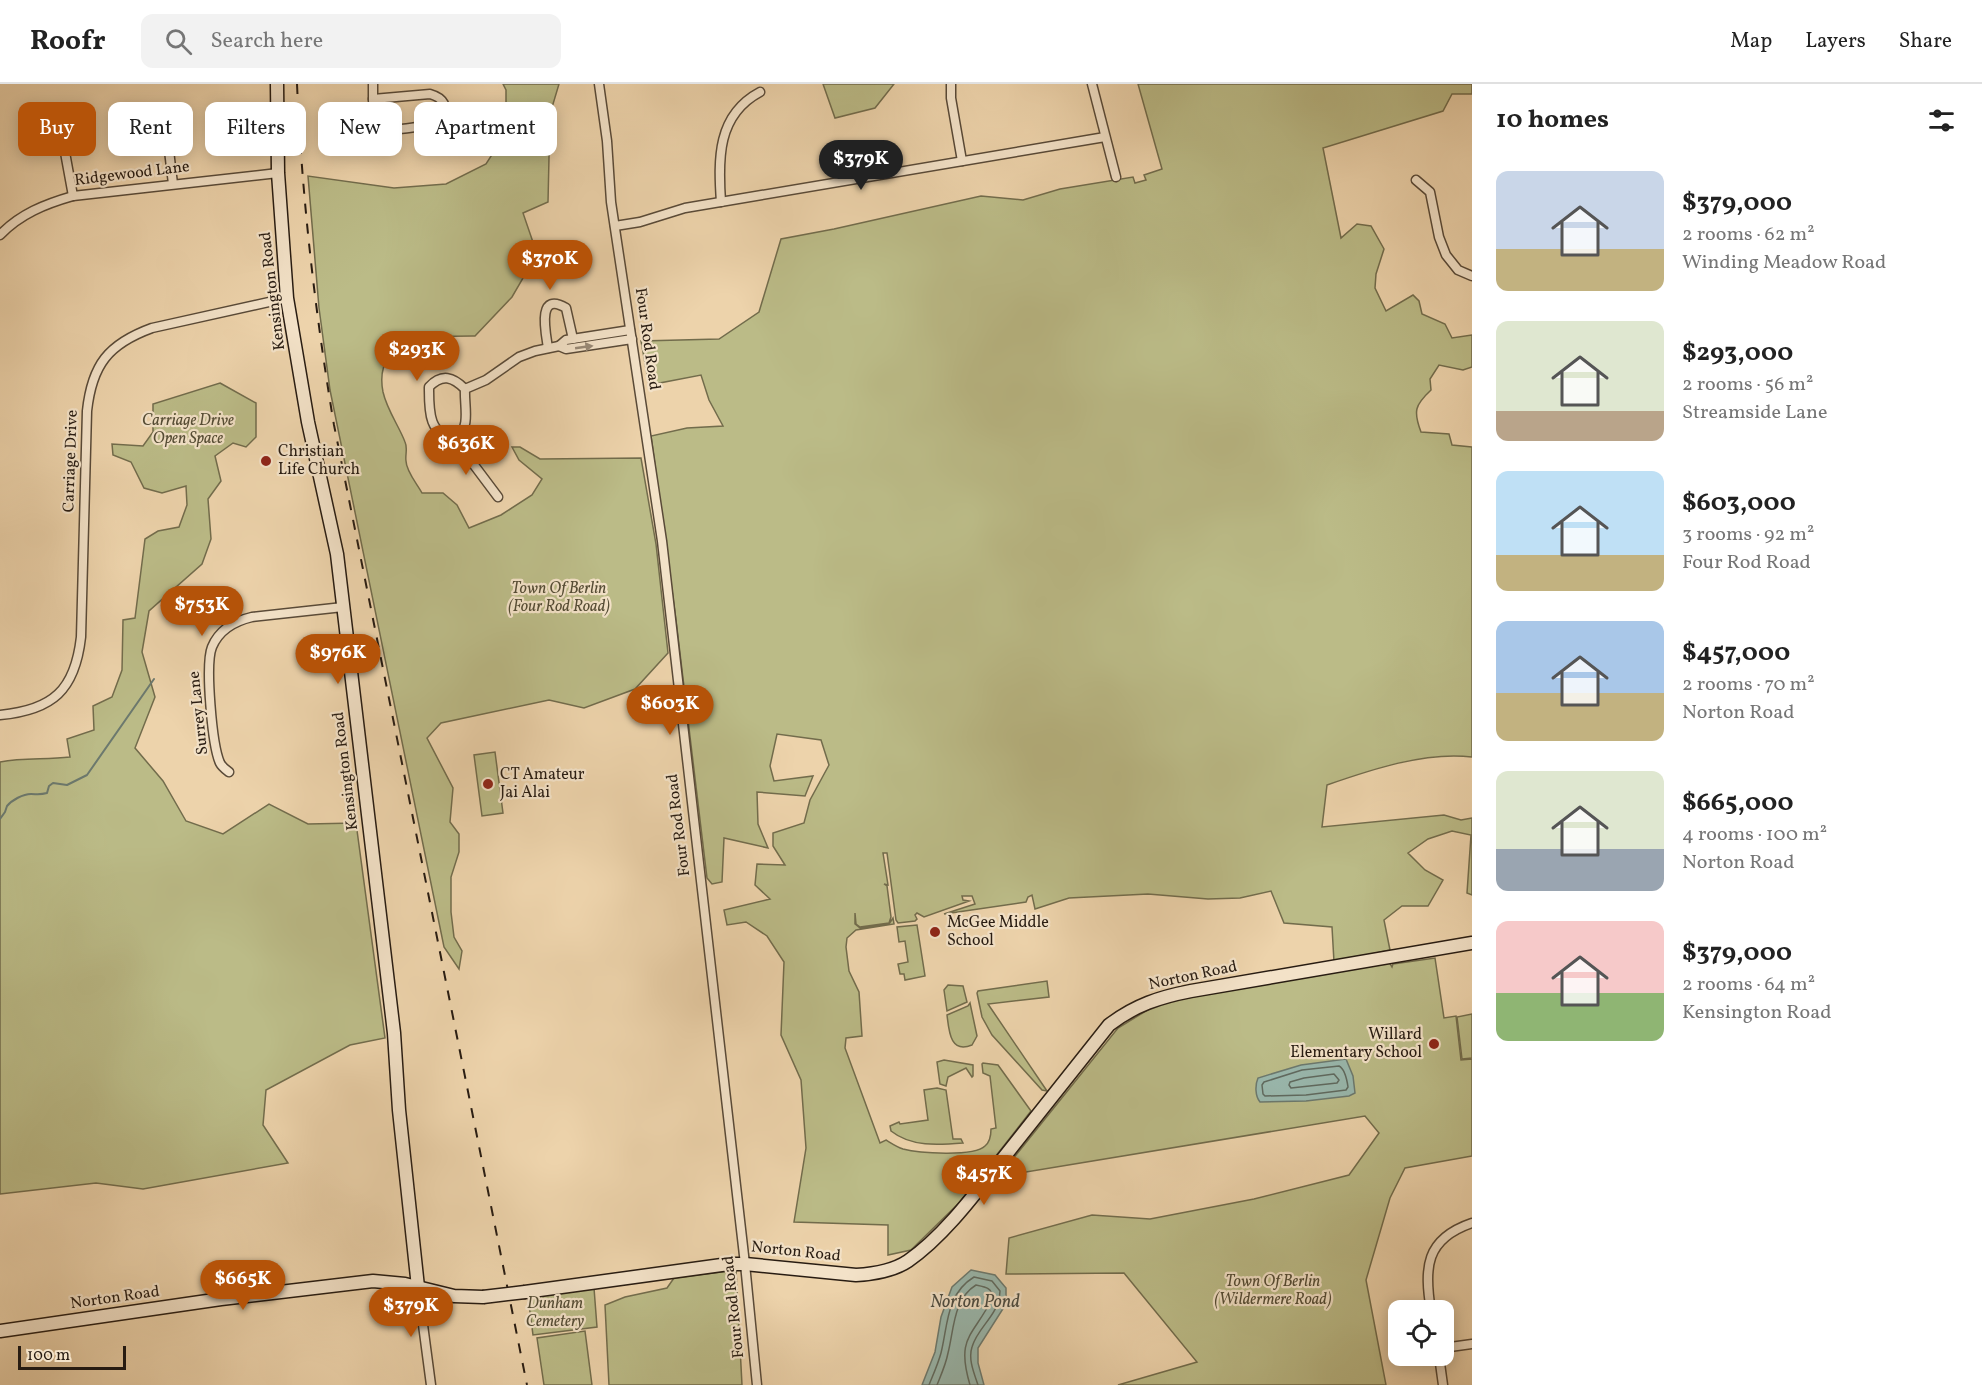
<!DOCTYPE html>
<html lang="en">
<head>
<meta charset="utf-8">
<style>
  :root { --surface:#fff; --page:#f2f2f2; --text:#222; --muted:#767676; --line:#e0e0e0; --accent:#b45309 }
  body { margin:0; font-family:Vollkorn,serif; background:var(--page); color:var(--text); height:100vh; display:flex; flex-direction:column; font-size:22px; white-space:nowrap }
  * { box-sizing:border-box; margin:0 }
  p { font-size:20px; color:var(--muted) }
  .icon { flex:none; width:33px; height:33px; fill:none; stroke:currentColor; stroke-width:2; stroke-linecap:round; stroke-linejoin:round }
  .map { position:relative; flex:1; overflow:hidden }
  .panel { display:flex; flex-direction:column; background:var(--surface); width:510px }
  .panel>* { flex:none }
  .top-card { position:absolute; left:18px; top:18px; width:570px; height:54px; display:flex; gap:12px }
  .buttons { position:absolute; left:1388px; top:1216px; display:grid; gap:12px }
  .buttons a { display:grid; place-items:center; width:66px; height:66px; border-radius:12px; background:var(--surface); box-shadow:0 3px 15px #0003; font-size:30px }
  .scale { position:absolute; left:18px; bottom:15px; width:108px; box-sizing:border-box; padding-left:6px; border:3px solid #281c12; border-top:0; font-size:16px; line-height:21px; white-space:nowrap; color:#281c12; -webkit-text-stroke:4px #f3e2c8; paint-order:stroke }
  .price { position:absolute; translate:-50% -51px; padding:0 14px; border-radius:21px; background:var(--accent); color:#fff; font-size:20px; line-height:39px; filter:drop-shadow(0 2px 3px #0008) }
  .price::after { content:''; position:absolute; left:50%; top:36px; width:18px; height:14px; margin-left:-9px; background:inherit; clip-path:polygon(0 0,100% 0,50% 100%) }
  .price.on { background:#222; color:#fff }
  ul { padding:0; list-style:none }
  li { display:flex; align-items:center; gap:18px; height:150px; padding:0 24px }
  li span { display:grid; place-items:center; flex:none; width:168px; height:120px; border-radius:12px; color:#555 }
  li>.icon { margin-inline-start:auto }
  span .icon { width:72px; height:72px; fill:#fffc; stroke-width:1 }
  li b { font-size:26px }
  h2 { display:flex; justify-content:space-between; align-items:center; height:72px; padding:0 24px; font-size:26px }
  .pill { padding:0 21px; border-radius:12px; background:var(--surface); box-shadow:0 3px 15px #0003; font-size:21px; line-height:54px }
  .pill.on { background:var(--accent); color:#fff }
  header { display:flex; align-items:center; gap:36px; box-sizing:border-box; height:84px; padding:0 30px; background:var(--surface); border-bottom:2px solid var(--line) }
  header strong { font-size:28px }
  nav { display:flex; gap:33px; margin-inline-start:auto; font-size:21px }
  .search { width:420px; height:54px; background:var(--page); display:flex; align-items:center; gap:15px; box-sizing:border-box; padding:0 21px; border-radius:12px; color:var(--muted); font-size:22px }
  main { display:flex; flex:1; min-height:0 }
  .map>svg:first-child { display:block }
  .green { fill:#bbbb87; stroke:#726c4c; stroke-width:1.5 }
  .water { fill:#99b7ac; stroke:#6c796e; stroke-width:1.5 }
  .lines { fill:none; stroke-linecap:round; stroke-linejoin:round }
  .shore { stroke:#606a5f; stroke-width:1.5 }
  .stream { stroke:#6c796e; stroke-width:2 }
  .street-casing { stroke:#594a38; stroke-width:11 }
  .secondary-casing { stroke:#281c12; stroke-width:15 }
  .street { stroke:#f3e2c8; stroke-width:8 }
  .secondary { stroke:#f3e2c8; stroke-width:12 }
  .rail { stroke:#281c12; stroke-width:2; stroke-dasharray:10 10; stroke-linecap:butt }
  .secondary-bridge-casing { stroke:#281c12; stroke-width:15; stroke-linecap:butt }
  .secondary-bridge { stroke:#f3e2c8; stroke-width:12 }
  .oneway { fill:#988976 }
  .poi-dot { fill:#8f2418; stroke:#f3e2c8; stroke-width:2 }
  .labels { text-anchor:middle; dominant-baseline:central; stroke-width:4.5; stroke-linejoin:round; paint-order:stroke }
  .street-label { font-size:16px; fill:#281c12; stroke:#f3e2c8 }
  .park-label { font-size:16px; font-style:italic; fill:#544c35; stroke:#f3e2c8 }
  .poi-label { font-size:16px; fill:#281c12; stroke:#f3e2c8; text-anchor:start }
  .water-label { font-size:18px; font-style:italic; fill:#4a4a40; stroke:#f3e2c8 }
</style>
</head>
<body>
<header>
<strong>Roofr</strong>
<div class="search"><svg class="icon" aria-label="search" viewBox="0 0 24 24"><circle cx="10" cy="10" r="6"/><path d="M15 15l6 6"/></svg>Search here</div>
<nav><a>Map</a><a>Layers</a><a>Share</a></nav>
</header>
<main>
<div class="map">
<svg width="1472" height="1301" viewBox="0 0 1472 1301">
  <rect width="100%" height="100%" fill="#edd3ab"/>
  <filter id="stains"><feTurbulence type="fractalNoise" baseFrequency=".00333" numOctaves="4"/><feColorMatrix values="0 0 0 0 .2 0 0 0 0 .09 0 0 0 0 .02 0 0 0 .5 -.17"/></filter>
  <radialGradient id="worn" r=".72"><stop offset=".6" stop-color="#630" stop-opacity="0"/><stop offset="1" stop-color="#630" stop-opacity=".3"/></radialGradient>
  <g class="green">
    <path d="M503,0H559L550,30L548,118L523,129L537,170L512,213L475,252C436,252 372,251 383,308C387,326 399,342 405,358C408,364 405,371 406,377C406,387 417,400 422,409H443L457,421L469,444L501,431L532,411L542,395L519,376L512,363H520L540,375L641,374L656,460L668,569L635,605L584,624L549,616L441,639L427,654L453,704L450,738L459,750V768L451,793V828L454,853L462,867L459,885L444,863L330,306L319,224L308,92L394,104L446,100L486,80L506,49V6Z"/>
    <polygon points="823,0 894,0 875,24 835,34"/>
    <path d="M1138,0H1472V10H1452L1443,27L1323,64L1341,154L1357,140L1371,142L1384,165L1376,190L1375,204L1386,227L1413,211L1419,217L1422,230L1445,240L1452,254L1472,251V283L1463,286L1439,281L1430,295L1431,306C1415,321 1413,327 1421,348L1449,350L1452,361L1472,363V673C1426,667 1370,686 1327,701L1322,743L1444,731L1461,736L1472,734V811L1467,809L1471,751L1452,747L1428,755L1408,769L1425,786L1443,796L1428,822H1402L1384,836L1390,866L1334,878L1332,843L1284,839L1271,807L1240,814L1208,815L1148,810L1069,814L1035,825L1032,811L1028,813L1026,818L944,830L975,820L972,812H962L963,816L969,817L924,833L917,829L915,831L917,835L915,837L898,839L896,836L887,769H883L888,801L884,800L887,802L891,833L889,839L860,843L856,840L855,829V840L860,844L889,840L893,834L894,840L856,846L847,854L846,863L849,887L859,908L862,952L846,954L845,964L880,1059L886,1056C891,1059 897,1063 903,1065C918,1069 974,1073 985,1062C990,1058 991,1051 991,1045L996,1044L990,992L983,989L982,980L983,979L998,981L1031,1027L959,1119L911,1166L888,1171V1141L794,1138L806,1064L801,996L781,951L784,878L767,852L746,838L727,841L724,826L770,815L755,801L757,780L785,781L773,762V749L804,739L810,716L829,681L821,656L777,650L770,682L774,697L813,692L805,712L757,708L758,740L768,764L724,754L722,798L712,800L707,794L676,536L651,352L687,344L723,342L709,316L701,291L649,301L641,257L719,255L759,228L781,155L834,145L981,112L1023,116L1060,105L1133,93L1135,99L1146,96L1144,91L1162,85Z"/>
    <path d="M220,299L256,319V353L246,363L233,359L215,372L221,397L208,415L211,455L202,480L149,527L142,568L155,613L135,664L163,697L186,737L223,750L269,720L308,740L356,739L385,954L350,961L266,1006L263,1041L288,1079L143,1105L96,1099L0,1110V678C24,673 45,676 70,673L67,655L94,646L93,622L112,613L122,586L123,536L135,534L145,455L158,447L179,443L187,421L186,402L162,409L144,404L131,378L113,371L112,360L143,362L153,348V320Z"/>
    <polygon points="495,668 503,729 482,732 474,671"/>
    <polygon points="917,841 925,892 905,896 904,890 900,890 898,880 908,878 905,857 899,858 897,843"/>
    <polygon points="1435,874 1444,934 1456,932 1461,976 1472,975 1472,1072 1405,1084 1390,1114 1366,1196 1386,1301 1118,1301 1197,1278 1124,1189 1006,1190 1009,1154 1092,1131 1150,1135 1254,1115 1349,1091 1379,1049 1365,1032 1020,1089 1008,1081 1118,944 1159,919 1389,878 1392,883 1393,880"/>
    <polygon points="1047,897 1049,913 988,920 1047,1007 1042,1006 992,951 982,933 977,909 978,907"/>
    <polygon points="948,901 963,902 967,918 947,927 944,906"/>
    <path d="M970,919L977,952L972,961C950,970 949,947 947,931L968,922Z"/>
    <polygon points="1472,930 1472,974 1462,975 1457,933"/>
    <polygon points="944,976 973,981 973,992 972,993 966,984 948,993 946,1002 940,1000 937,978"/>
    <path d="M937,1004L946,1006L953,1055H961L963,1059C938,1061 911,1063 891,1047L890,1042L899,1038L900,1040L928,1036L924,1006Z"/>
    <polygon points="736,1186 742,1301 609,1301 605,1221 625,1213 667,1204 674,1194"/>
    <polygon points="594,1204 597,1243 533,1251 528,1213"/>
    <polygon points="585,1247 592,1301 544,1301 537,1254"/>
  </g>
  <g class="water">
    <path d="M1346,975L1353,992L1355,1009L1349,1012L1306,1017L1260,1018C1255,1012 1255,1001 1258,994L1301,981Z"/>
    <polygon points="971,1186 995,1191 1006,1204 1006,1220 978,1264 978,1279 984,1301 922,1301 935,1268 941,1233 952,1203"/>
  </g>
  <g class="lines">
    <g class="shore">
      <path d="M1339,982C1345,985 1347,996 1348,1003L1346,1006L1306,1011L1265,1012L1263,1010L1262,1001L1264,998L1302,986Z"/>
      <polygon points="1334,990 1339,996 1337,999 1291,1004 1289,1001 1290,998 1304,994"/>
      <path d="M929,1301C933,1291 938,1280 941,1269C948,1241 946,1210 974,1193L992,1197L1000,1207C999,1232 978,1242 972,1263C968,1275 974,1289 978,1301"/>
      <path d="M937,1301C941,1291 946,1280 948,1269C954,1246 953,1215 976,1201C986,1203 993,1204 992,1215C972,1254 956,1253 970,1301"/>
    </g>
    <path class="stream" d="M0,735L5,728L7,722C12,716 23,710 31,710C37,710 40,711 47,709L49,702L53,699L67,701L87,691L154,595"/>
    <g class="street-casing">
      <g id="street">
        <polyline points="373,0 373,15"/>
        <polyline points="599,0 607,57 611,118 662,457 745,1180 757,1301"/>
        <polyline points="951,0 951,14 962,77"/>
        <polyline points="1092,0 1116,93"/>
        <path d="M430,10C444,14 448,22 443,36C433,41 391,49 381,43C378,42 376,39 374,36L373,15Z"/>
        <polyline points="165,33 173,100"/>
        <polyline points="62,52 73,112"/>
        <polyline points="1416,96 1430,108 1439,153 1446,171 1458,186 1472,192"/>
        <path d="M721,118C718,75 717,31 760,8"/>
        <polyline points="615,142 640,138 685,124 1105,53"/>
        <path d="M0,151C20,130 45,120 73,112L278,89"/>
        <polyline points="630,246 566,256 559,262 566,265 632,255"/>
        <path d="M548,264C546,250 536,206 566,224L573,255"/>
        <path d="M465,305C464,322 471,342 457,354C428,353 429,326 429,303C442,289 453,293 465,305L486,296L519,273L535,267L559,262"/>
        <polyline points="457,354 468,373 498,413"/>
        <path d="M0,631C53,626 75,606 81,553L87,327C92,281 108,260 152,244L287,214"/>
        <path d="M229,688C225,685 222,683 220,679C212,661 205,580 212,563C219,546 235,537 252,533L343,523"/>
        <polyline points="418,1203 431,1301"/>
        <path d="M1431,1227C1424,1184 1425,1155 1472,1139"/>
        <polyline points="1443,1264 1472,1260"/>
        <polyline points="1439,1272 1443,1301"/>
      </g>
    </g>
    <g class="secondary-casing">
      <g id="secondary">
        <polyline points="277,0 278,89 287,214 308,338 337,470 394,949 399,1026 418,1203"/>
        <path d="M525,1208L729,1180H745L856,1191C874,1190 893,1187 908,1177C943,1153 975,1110 1001,1077C1037,1032 1073,986 1109,941C1135,921 1160,913 1191,907L1472,859"/>
        <polyline points="0,1247 221,1215 373,1197 405,1200 454,1212 483,1213"/>
      </g>
    </g>
    <use href="#street" class="street"/>
    <use href="#secondary" class="secondary"/>
    <path class="rail" d="M297,0C302,114 315,228 334,341L527,1301"/>
    <g class="secondary-bridge-casing">
      <polyline id="secondary-bridge" points="483,1213 525,1208"/>
    </g>
    <use href="#secondary-bridge" class="secondary-bridge"/>
  </g>
  <defs><path id="oneway-solid" d="M-6-.8H1V-3.2L6.5 0L1 3.2V.8H-6Z" transform="scale(1.5)"/></defs>
  <use class="oneway" href="#oneway-solid" transform="translate(584 263) rotate(-8)"/>
  <g class="poi-dot">
    <circle cx="266" cy="377" r="6"/>
    <circle cx="488" cy="700" r="6"/>
    <circle cx="935" cy="848" r="6"/>
    <circle cx="1434" cy="960" r="6"/>
  </g>
  <g class="labels">
    <g class="street-label">
      <text transform="translate(132 90) rotate(-7)">Ridgewood Lane</text>
      <text transform="translate(273 207) rotate(-97)">Kensington Road</text>
      <text transform="translate(647 255) rotate(82)">Four Rod Road</text>
      <text transform="translate(71 377) rotate(-88)">Carriage Drive</text>
      <text transform="translate(199 629) rotate(-96)">Surrey Lane</text>
      <text transform="translate(346 687) rotate(-97)">Kensington Road</text>
      <text transform="translate(679 741) rotate(-97)">Four Rod Road</text>
      <text transform="translate(1193 892) rotate(-12)">Norton Road</text>
      <text transform="translate(796 1168) rotate(6)">Norton Road</text>
      <text transform="translate(115 1214) rotate(-8)">Norton Road</text>
      <text transform="translate(734 1223) rotate(-96)">Four Rod Road</text>
    </g>
    <g class="park-label">
      <text x="188" y="337">Carriage Drive<tspan x="188" dy="18">Open Space</tspan></text>
      <text x="559" y="505">Town Of Berlin<tspan x="559" dy="18">(Four Rod Road)</tspan></text>
      <text x="1273" y="1198">Town Of Berlin<tspan x="1273" dy="18">(Wildermere Road)</tspan></text>
      <text x="555" y="1220">Dunham<tspan x="555" dy="18">Cemetery</tspan></text>
    </g>
    <g class="poi-label">
      <text x="278" y="368">Christian<tspan x="278" dy="18">Life Church</tspan></text>
      <text x="500" y="691">CT Amateur<tspan x="500" dy="18">Jai Alai</tspan></text>
      <text x="947" y="839">McGee Middle<tspan x="947" dy="18">School</tspan></text>
      <text x="1422" y="951" text-anchor="end">Willard<tspan x="1422" dy="18">Elementary School</tspan></text>
    </g>
    <g class="water-label">
      <text x="975" y="1218">Norton Pond</text>
    </g>
  </g>
  <rect width="100%" height="100%" filter="url(#stains)"/>
  <rect width="100%" height="100%" fill="url(#worn)"/>
</svg>
<div class="buttons">
<a><svg class="icon" aria-label="locate" viewBox="0 0 24 24"><circle cx="12" cy="12" r="6"/><path d="M12 2v4M12 18v4M2 12h4M18 12h4"/></svg></a>
</div>
<div class="scale">100 m</div>
<b class="price on" style="left:861px;top:107px">$379K</b>
<b class="price" style="left:550px;top:207px">$370K</b>
<b class="price" style="left:417px;top:298px">$293K</b>
<b class="price" style="left:466px;top:392px">$636K</b>
<b class="price" style="left:202px;top:553px">$753K</b>
<b class="price" style="left:338px;top:601px">$976K</b>
<b class="price" style="left:670px;top:652px">$603K</b>
<b class="price" style="left:984px;top:1122px">$457K</b>
<b class="price" style="left:243px;top:1227px">$665K</b>
<b class="price" style="left:411px;top:1254px">$379K</b>
<div class="top-card">
<a class="pill on">Buy</a>
<a class="pill">Rent</a>
<a class="pill">Filters</a>
<a class="pill">New</a>
<a class="pill">Apartment</a>
</div>
</div>
<section class="panel">
<h2>10 homes<svg class="icon" aria-label="filters" viewBox="0 0 24 24"><path d="M4 7h16M4 17h16"/><circle cx="9" cy="7" r="2"/><circle cx="15" cy="17" r="2"/></svg></h2>
<ul>
<li><span style="background:linear-gradient(#c9d6e8 65%,#c2b280 0)"><svg class="icon" aria-label="home" viewBox="0 0 24 24"><path d="M3 11l9-7 9 7M6 9v11h12V9"/></svg></span><div><b>$379,000</b><p>2 rooms · 62 m²</p><p>Winding Meadow Road</p></div></li>
<li><span style="background:linear-gradient(#dfe7d0 75%,#b9a48a 0)"><svg class="icon" aria-label="home" viewBox="0 0 24 24"><path d="M3 11l9-7 9 7M6 9v11h12V9"/></svg></span><div><b>$293,000</b><p>2 rooms · 56 m²</p><p>Streamside Lane</p></div></li>
<li><span style="background:linear-gradient(#bfe0f5 70%,#c2b280 0)"><svg class="icon" aria-label="home" viewBox="0 0 24 24"><path d="M3 11l9-7 9 7M6 9v11h12V9"/></svg></span><div><b>$603,000</b><p>3 rooms · 92 m²</p><p>Four Rod Road</p></div></li>
<li><span style="background:linear-gradient(#a9c7e8 60%,#c2b280 0)"><svg class="icon" aria-label="home" viewBox="0 0 24 24"><path d="M3 11l9-7 9 7M6 9v11h12V9"/></svg></span><div><b>$457,000</b><p>2 rooms · 70 m²</p><p>Norton Road</p></div></li>
<li><span style="background:linear-gradient(#dfe7d0 65%,#9aa5b1 0)"><svg class="icon" aria-label="home" viewBox="0 0 24 24"><path d="M3 11l9-7 9 7M6 9v11h12V9"/></svg></span><div><b>$665,000</b><p>4 rooms · 100 m²</p><p>Norton Road</p></div></li>
<li><span style="background:linear-gradient(#f6c9c9 60%,#8fb573 0)"><svg class="icon" aria-label="home" viewBox="0 0 24 24"><path d="M3 11l9-7 9 7M6 9v11h12V9"/></svg></span><div><b>$379,000</b><p>2 rooms · 64 m²</p><p>Kensington Road</p></div></li>
</ul>
</section>
</main>
</body>
</html>
